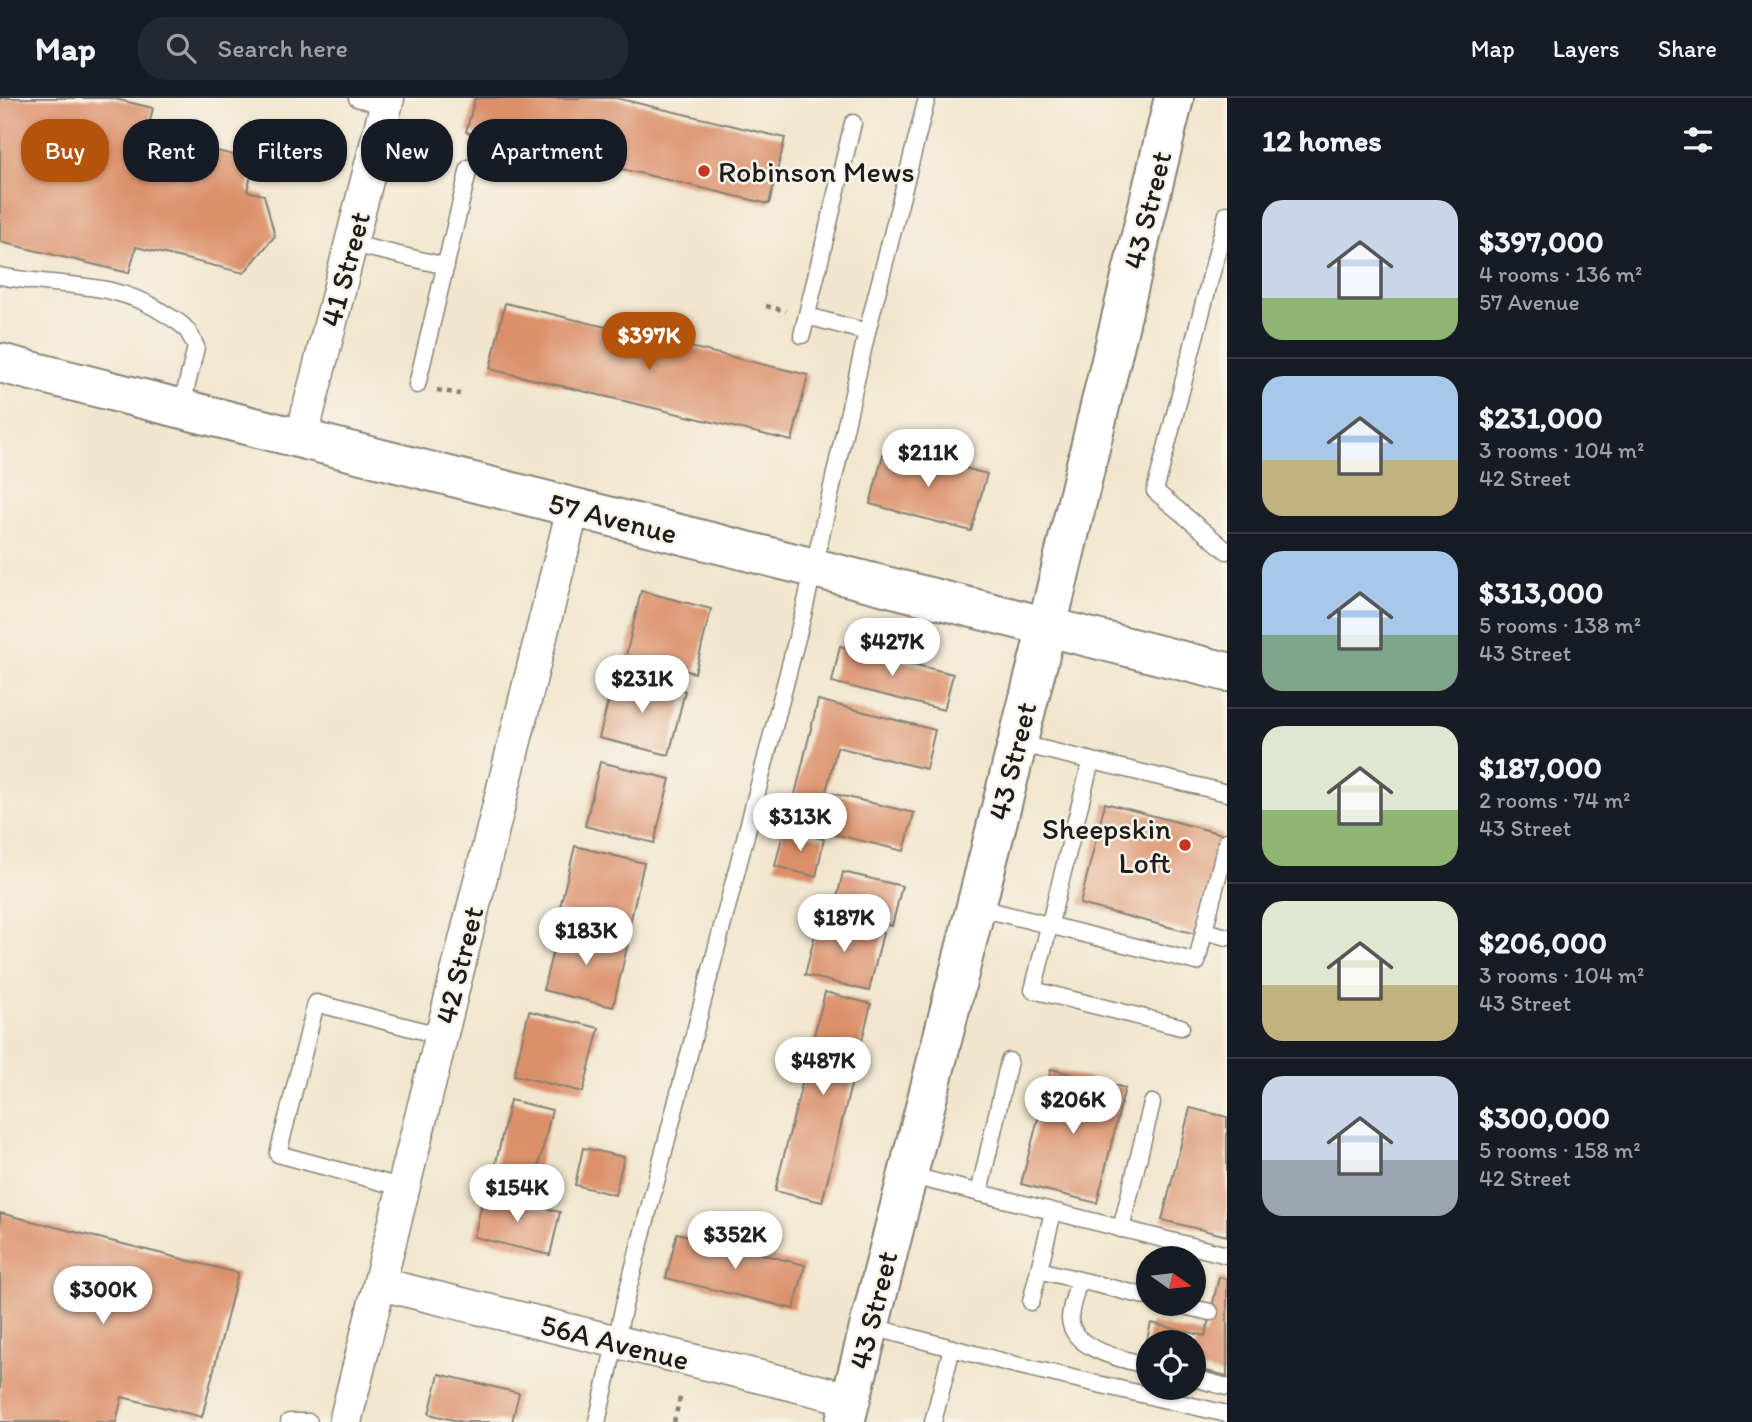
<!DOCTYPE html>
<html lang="en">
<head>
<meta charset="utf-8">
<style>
  :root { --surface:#171b24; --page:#242831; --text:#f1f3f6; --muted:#9ea1a6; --line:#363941; --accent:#b45309 }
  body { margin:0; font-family:Itim,sans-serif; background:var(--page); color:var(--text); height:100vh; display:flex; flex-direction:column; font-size:26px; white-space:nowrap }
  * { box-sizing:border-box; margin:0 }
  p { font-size:23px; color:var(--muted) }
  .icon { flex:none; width:38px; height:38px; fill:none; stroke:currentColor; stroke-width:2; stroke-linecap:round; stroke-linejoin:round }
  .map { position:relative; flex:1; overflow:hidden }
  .sheet { display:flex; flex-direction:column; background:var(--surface); width:525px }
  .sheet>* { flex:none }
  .banner { position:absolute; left:21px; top:21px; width:665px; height:63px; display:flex; gap:14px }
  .needle { width:46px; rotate:104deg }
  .tools { position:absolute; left:1136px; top:1148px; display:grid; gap:14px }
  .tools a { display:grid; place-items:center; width:70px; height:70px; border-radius:50%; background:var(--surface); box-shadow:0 2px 5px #0004; font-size:35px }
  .price { position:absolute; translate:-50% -60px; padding:0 16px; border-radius:24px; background:#fff; color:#222; font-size:23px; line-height:46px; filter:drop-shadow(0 2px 4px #0008) }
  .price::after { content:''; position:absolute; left:50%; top:42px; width:21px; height:16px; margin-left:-10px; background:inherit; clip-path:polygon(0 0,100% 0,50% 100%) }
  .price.selected { background:var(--accent); color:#fff }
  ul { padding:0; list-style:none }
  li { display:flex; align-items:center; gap:21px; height:175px; padding:0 35px }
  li+li { border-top:2px solid var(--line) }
  li span { display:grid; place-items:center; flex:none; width:196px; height:140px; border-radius:21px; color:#555 }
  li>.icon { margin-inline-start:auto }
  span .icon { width:84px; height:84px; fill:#fffc; stroke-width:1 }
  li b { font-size:30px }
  h2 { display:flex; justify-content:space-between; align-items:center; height:84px; padding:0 35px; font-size:30px }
  .tag { padding:0 24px; border-radius:28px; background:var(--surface); box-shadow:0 2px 5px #0004; font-size:24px; line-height:63px }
  .tag.selected { background:var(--accent); color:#fff }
  header { display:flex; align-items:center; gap:42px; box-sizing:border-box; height:98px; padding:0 35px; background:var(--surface); border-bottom:2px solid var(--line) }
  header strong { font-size:33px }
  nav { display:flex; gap:38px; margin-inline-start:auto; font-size:24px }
  .search { width:490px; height:63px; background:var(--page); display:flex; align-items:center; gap:18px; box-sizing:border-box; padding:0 24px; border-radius:28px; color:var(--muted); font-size:26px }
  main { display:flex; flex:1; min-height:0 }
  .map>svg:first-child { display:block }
  .building { fill:#db906b }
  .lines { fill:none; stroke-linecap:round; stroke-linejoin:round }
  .service-casing { stroke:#868174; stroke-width:19 }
  .minor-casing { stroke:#868174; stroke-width:35 }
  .tertiary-casing { stroke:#868174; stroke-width:42 }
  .path { stroke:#868174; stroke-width:4.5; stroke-dasharray:5 5; stroke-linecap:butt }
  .service { stroke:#fff; stroke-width:16 }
  .minor { stroke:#fff; stroke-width:32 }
  .tertiary { stroke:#fff; stroke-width:38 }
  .poi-dot { fill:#c8321e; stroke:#f7f3e8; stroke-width:2.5 }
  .labels { text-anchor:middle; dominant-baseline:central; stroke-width:5; stroke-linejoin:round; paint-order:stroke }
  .poi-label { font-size:30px; fill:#1c1c1c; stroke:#f7f3e8; text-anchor:start }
  .street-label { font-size:30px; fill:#1c1c1c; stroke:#f7f3e8 }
</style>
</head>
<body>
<header>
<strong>Map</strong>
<div class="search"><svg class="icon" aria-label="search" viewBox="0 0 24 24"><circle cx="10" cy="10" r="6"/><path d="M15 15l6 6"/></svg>Search here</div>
<nav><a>Map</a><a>Layers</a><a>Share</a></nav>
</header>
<main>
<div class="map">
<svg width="1227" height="1324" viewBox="0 0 1227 1324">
  <rect width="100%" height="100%" fill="#f7f3e8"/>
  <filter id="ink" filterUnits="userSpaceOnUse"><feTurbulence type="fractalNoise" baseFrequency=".0143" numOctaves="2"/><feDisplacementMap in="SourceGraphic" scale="14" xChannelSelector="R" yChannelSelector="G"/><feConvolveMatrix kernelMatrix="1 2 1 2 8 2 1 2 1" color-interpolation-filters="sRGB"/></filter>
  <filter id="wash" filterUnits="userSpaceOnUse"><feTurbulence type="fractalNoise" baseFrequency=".00686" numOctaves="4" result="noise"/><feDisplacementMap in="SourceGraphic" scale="28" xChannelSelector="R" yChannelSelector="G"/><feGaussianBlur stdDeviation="1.57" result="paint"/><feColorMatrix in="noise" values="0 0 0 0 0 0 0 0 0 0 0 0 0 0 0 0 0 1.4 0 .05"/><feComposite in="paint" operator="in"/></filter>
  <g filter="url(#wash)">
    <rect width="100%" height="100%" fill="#f1e6cd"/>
    <g id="blocks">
      <g class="building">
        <polygon points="0,0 111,0 153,10 150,23 169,28 166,41 255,62 247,93 264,97 275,138 244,175 136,149 129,175 0,144"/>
        <polygon points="475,0 616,0 785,40 769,106 466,34"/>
        <polygon points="505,205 808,277 792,343 490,271"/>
        <polygon points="885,349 987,376 971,433 870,406"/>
        <polygon points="641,493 711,511 695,575 626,558"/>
        <polygon points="840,548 953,576 944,612 832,584"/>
        <polygon points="615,576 685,593 669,657 599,640"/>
        <polygon points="818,602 935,632 926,671 837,649 826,694 914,715 904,753 788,725"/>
        <polygon points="600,664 670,681 654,745 585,728"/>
        <polygon points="1105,705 1222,736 1196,836 1080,806"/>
        <polygon points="784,731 824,741 816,779 775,768"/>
        <polygon points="575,748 644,765 629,830 559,813"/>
        <polygon points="843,774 902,788 892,828 834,814"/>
        <polygon points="819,819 883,835 869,893 805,877"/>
        <polygon points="559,828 628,845 613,909 543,892"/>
        <polygon points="825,894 871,906 822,1104 775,1093"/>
        <polygon points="529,913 599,930 583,994 514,977"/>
        <polygon points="1051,971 1125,990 1097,1105 1021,1086"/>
        <polygon points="510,1002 552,1012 536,1079 495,1069"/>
        <polygon points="1190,1010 1227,1019 1227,1138 1162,1122"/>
        <polygon points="583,1050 624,1059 615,1097 575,1087"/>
        <polygon points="484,1096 560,1114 550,1157 474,1139"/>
        <polygon points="0,1115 238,1175 202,1319 122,1299 116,1324 0,1324"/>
        <polygon points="677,1135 805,1167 794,1211 666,1180"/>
        <polygon points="1219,1179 1227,1181 1227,1278 1194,1270 1194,1244 1148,1244 1148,1259 1143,1258 1151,1225 1205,1238"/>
        <polygon points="439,1276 519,1295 512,1324 462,1324 429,1316"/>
      </g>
    </g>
  </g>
  <g filter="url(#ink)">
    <use href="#blocks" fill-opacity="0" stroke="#868174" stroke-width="2"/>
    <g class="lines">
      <g class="service-casing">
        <g id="service">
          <polyline points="357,0 387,8"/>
          <polyline points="1227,116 1155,393 1227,453"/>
          <polyline points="352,146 446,168"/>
          <path d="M0,178C58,190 115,181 167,217C173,221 181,225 185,230C190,235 193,243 196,249L181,311"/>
          <polyline points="807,218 867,234"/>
          <polyline points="802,237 853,25"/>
          <polyline points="417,287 469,70"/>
          <polyline points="1017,645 1227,695"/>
          <polyline points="1091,663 1033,892 1181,929"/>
          <polyline points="1227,743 1204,833 1227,839"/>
          <polyline points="976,809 1197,864 1204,833"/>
          <polyline points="908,1077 1227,1157"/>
          <polyline points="404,1090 278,1056 316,905 442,938"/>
          <polyline points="979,1095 1009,963"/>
          <polyline points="1121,1131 1152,1005"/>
          <polyline points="1039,1172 1148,1199"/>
          <path d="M1079,1182C1076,1194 1070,1209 1070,1221C1072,1253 1125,1261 1148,1268"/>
          <polyline points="1031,1204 1053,1114"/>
          <polyline points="1175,1206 1210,1214"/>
          <polyline points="869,1228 1012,1266 1227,1316"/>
          <polyline points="1194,1280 1227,1289"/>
          <polyline points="289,1324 309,1324"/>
          <polyline points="597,1324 625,1203 803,517 867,234 927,0"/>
          <polyline points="933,1324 952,1250"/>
        </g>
      </g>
      <g class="minor-casing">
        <g id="minor">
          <polyline points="301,341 388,0"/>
          <polyline points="380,1186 851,1301"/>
          <polyline points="345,1324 573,410"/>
        </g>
      </g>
      <g class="tertiary-casing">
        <g id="tertiary">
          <polyline points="0,265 1227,574"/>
          <polyline points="845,1324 1047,529 1174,0"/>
        </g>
      </g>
      <g class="path">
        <polyline points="766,208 786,213"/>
        <polyline points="437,292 460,296"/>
        <polyline points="674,1324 681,1296"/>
      </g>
      <use href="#service" class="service"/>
      <use href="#minor" class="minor"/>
      <use href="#tertiary" class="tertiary"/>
    </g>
  </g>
  <g class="poi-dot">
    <circle cx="704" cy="73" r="7"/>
    <circle cx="1185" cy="747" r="7"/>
  </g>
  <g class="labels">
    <g class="poi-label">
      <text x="718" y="73">Robinson Mews</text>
      <text x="1171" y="730" text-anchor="end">Sheepskin<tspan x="1171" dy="34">Loft</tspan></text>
    </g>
    <g class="street-label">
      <text transform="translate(1147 112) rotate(-76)">43 Street</text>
      <text transform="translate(345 171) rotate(-75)">41 Street</text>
      <text transform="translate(613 420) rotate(14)">57 Avenue</text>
      <text transform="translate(1012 663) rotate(-76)">43 Street</text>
      <text transform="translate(459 867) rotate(-76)">42 Street</text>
      <text transform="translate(873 1212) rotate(-76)">43 Street</text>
      <text transform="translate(615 1244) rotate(14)">56A Avenue</text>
    </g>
  </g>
</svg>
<div class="tools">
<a><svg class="needle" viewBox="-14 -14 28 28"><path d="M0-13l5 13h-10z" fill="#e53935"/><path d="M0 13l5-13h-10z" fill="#9ea1a6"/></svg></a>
<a><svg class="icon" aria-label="locate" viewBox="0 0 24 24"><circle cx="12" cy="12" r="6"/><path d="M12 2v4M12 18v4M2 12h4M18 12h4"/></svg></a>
</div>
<b class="price selected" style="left:649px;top:274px">$397K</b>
<b class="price" style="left:928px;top:391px">$211K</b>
<b class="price" style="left:892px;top:580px">$427K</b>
<b class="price" style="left:642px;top:617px">$231K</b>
<b class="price" style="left:800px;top:755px">$313K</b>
<b class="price" style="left:844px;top:856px">$187K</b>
<b class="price" style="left:586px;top:869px">$183K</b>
<b class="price" style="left:823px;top:999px">$487K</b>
<b class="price" style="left:1073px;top:1038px">$206K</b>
<b class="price" style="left:517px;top:1126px">$154K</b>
<b class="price" style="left:735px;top:1173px">$352K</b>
<b class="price" style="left:103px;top:1228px">$300K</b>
<div class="banner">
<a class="tag selected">Buy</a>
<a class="tag">Rent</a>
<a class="tag">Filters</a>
<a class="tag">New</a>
<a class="tag">Apartment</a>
</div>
</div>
<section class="sheet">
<h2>12 homes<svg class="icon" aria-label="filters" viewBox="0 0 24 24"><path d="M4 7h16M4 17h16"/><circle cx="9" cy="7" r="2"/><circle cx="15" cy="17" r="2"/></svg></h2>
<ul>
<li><span style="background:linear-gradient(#c9d6e8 70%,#8fb573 0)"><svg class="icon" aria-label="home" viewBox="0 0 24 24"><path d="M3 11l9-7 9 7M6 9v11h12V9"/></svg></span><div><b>$397,000</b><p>4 rooms · 136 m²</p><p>57 Avenue</p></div></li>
<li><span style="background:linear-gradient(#a9c7e8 60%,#c2b280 0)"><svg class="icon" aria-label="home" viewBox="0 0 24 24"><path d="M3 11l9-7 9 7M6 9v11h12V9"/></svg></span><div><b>$231,000</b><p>3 rooms · 104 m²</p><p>42 Street</p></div></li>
<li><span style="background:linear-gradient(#a9c7e8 60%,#7fa58c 0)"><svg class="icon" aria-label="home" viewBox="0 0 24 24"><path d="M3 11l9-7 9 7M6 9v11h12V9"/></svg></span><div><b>$313,000</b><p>5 rooms · 138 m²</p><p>43 Street</p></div></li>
<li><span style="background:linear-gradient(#dfe7d0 60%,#8fb573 0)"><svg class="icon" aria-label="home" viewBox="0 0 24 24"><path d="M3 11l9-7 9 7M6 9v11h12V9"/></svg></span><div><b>$187,000</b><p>2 rooms · 74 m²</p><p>43 Street</p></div></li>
<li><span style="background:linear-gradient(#dfe7d0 60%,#c2b280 0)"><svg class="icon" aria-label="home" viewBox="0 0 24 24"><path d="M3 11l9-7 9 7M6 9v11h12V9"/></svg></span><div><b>$206,000</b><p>3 rooms · 104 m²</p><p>43 Street</p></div></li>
<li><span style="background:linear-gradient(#c9d6e8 60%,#9aa5b1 0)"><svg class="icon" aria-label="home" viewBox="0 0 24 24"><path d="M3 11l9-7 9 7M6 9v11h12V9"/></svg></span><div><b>$300,000</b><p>5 rooms · 158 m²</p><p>42 Street</p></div></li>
</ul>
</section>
</main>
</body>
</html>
